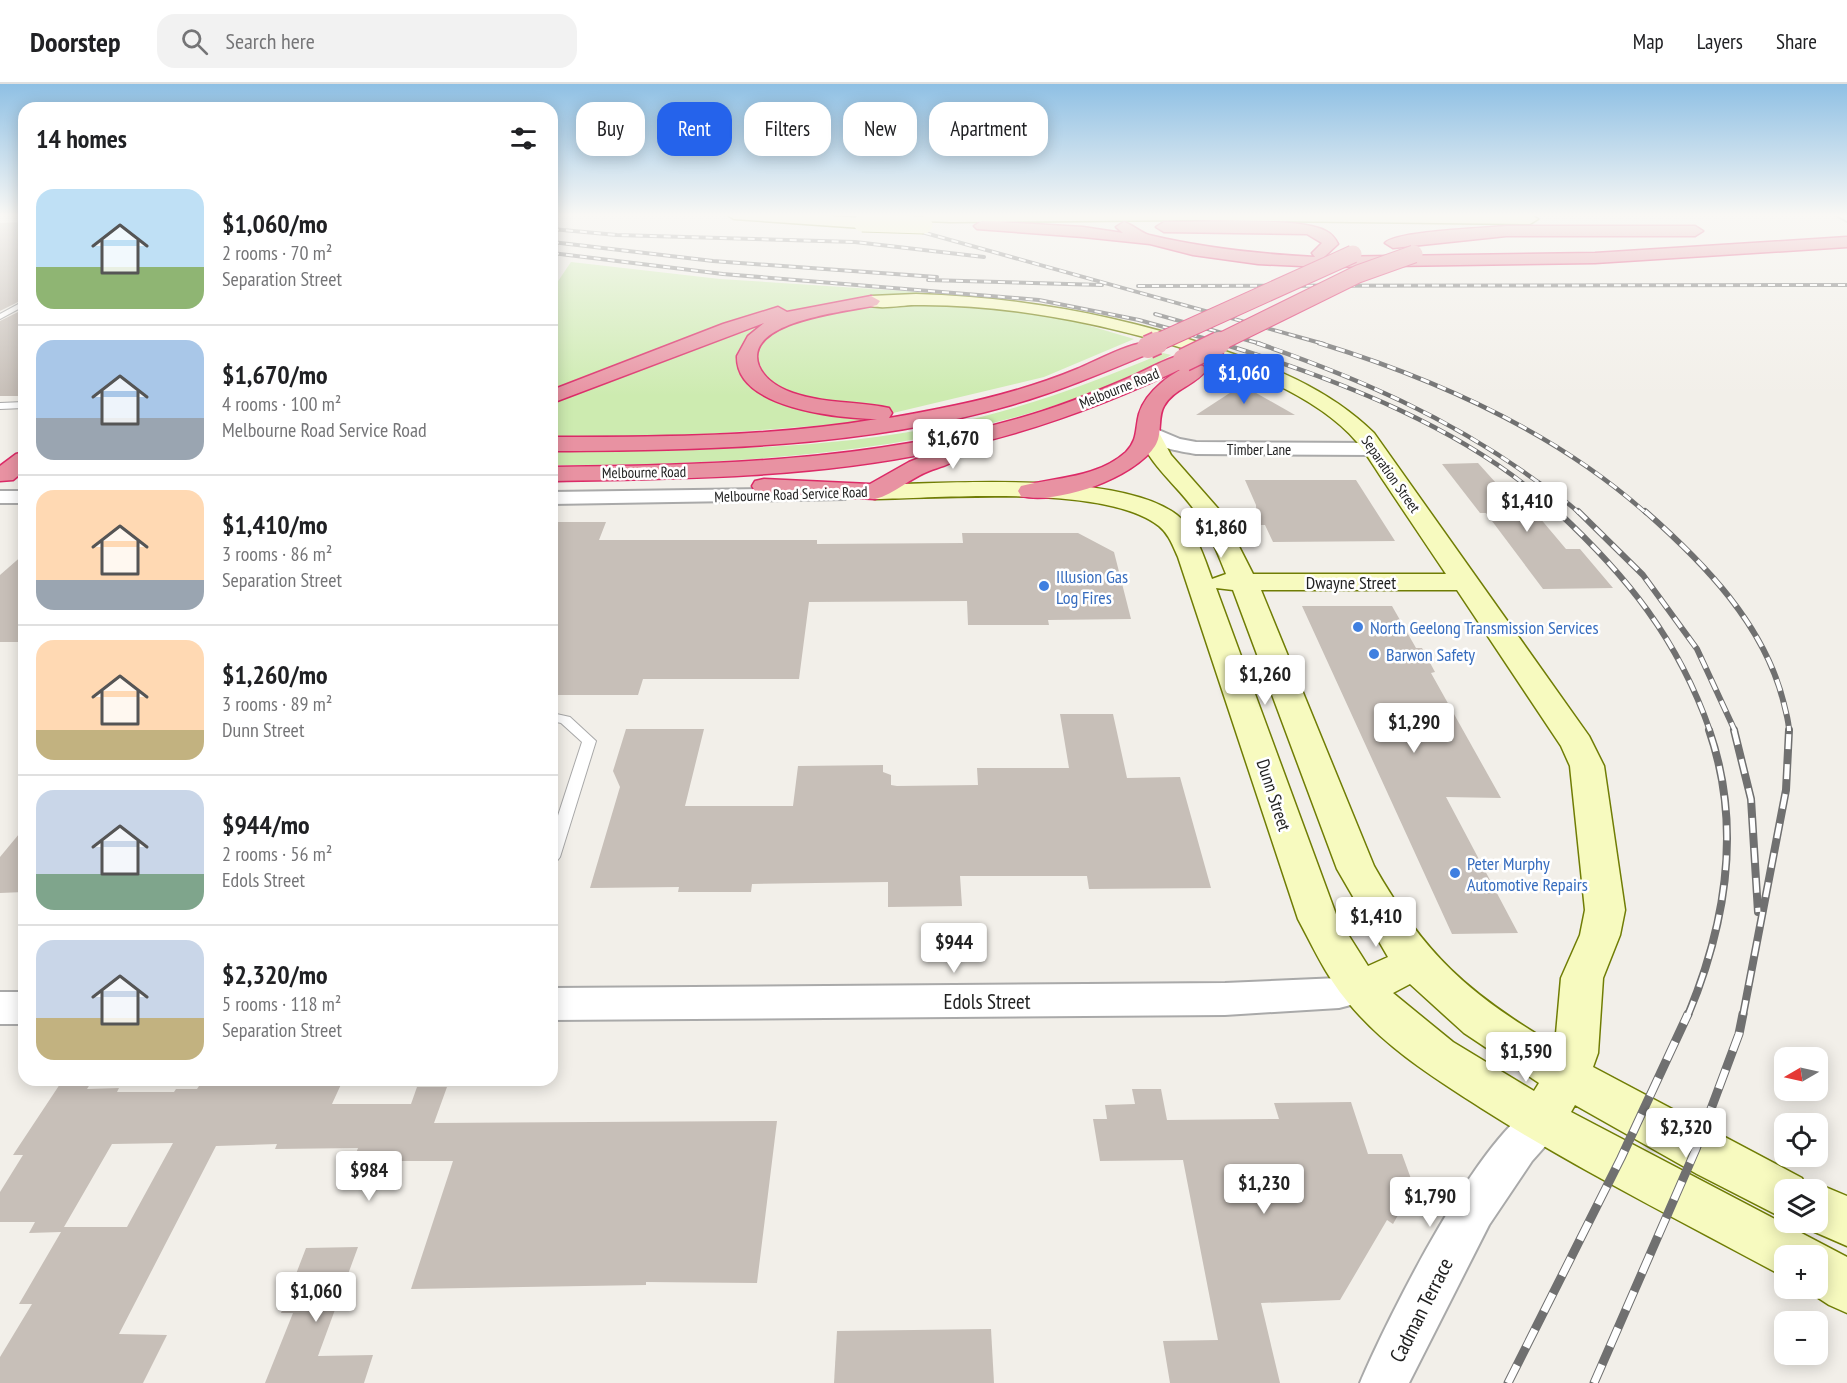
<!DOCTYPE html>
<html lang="en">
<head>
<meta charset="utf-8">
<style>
  :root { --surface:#fff; --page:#f2f2f2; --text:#202124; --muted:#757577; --line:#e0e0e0; --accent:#2563eb }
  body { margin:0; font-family:"PT Sans Narrow",sans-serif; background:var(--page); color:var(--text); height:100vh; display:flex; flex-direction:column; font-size:22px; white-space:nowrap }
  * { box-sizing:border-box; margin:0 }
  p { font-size:20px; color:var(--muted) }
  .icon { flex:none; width:33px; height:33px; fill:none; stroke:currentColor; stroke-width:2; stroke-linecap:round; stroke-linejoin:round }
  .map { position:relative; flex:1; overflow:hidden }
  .details { position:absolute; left:18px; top:18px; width:540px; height:984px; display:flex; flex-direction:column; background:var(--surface); border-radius:18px; box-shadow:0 3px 15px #0003 }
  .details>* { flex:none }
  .top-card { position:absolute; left:576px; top:18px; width:570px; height:54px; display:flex; gap:12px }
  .needle { width:39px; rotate:261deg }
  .controls { position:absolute; left:1774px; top:963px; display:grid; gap:12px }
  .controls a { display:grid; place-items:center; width:54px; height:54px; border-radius:12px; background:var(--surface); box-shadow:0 3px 15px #0003; font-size:30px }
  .price { position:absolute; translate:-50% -51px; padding:0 14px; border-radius:6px; background:#fff; color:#222; font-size:20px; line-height:39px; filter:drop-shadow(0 2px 3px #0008) }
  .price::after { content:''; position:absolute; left:50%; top:36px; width:18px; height:14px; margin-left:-9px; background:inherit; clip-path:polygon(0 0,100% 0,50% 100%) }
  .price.selected { background:var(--accent); color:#fff }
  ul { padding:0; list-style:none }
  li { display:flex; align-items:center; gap:18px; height:150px; padding:0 18px }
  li+li { border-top:2px solid var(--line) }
  li span { display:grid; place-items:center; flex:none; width:168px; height:120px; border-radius:18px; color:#555 }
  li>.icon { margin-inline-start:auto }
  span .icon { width:72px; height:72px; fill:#fffc; stroke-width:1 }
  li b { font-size:26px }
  h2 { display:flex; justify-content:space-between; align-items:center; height:72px; padding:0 18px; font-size:26px }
  .chip { padding:0 21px; border-radius:18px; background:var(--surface); box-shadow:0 3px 15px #0003; font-size:21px; line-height:54px }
  .chip.selected { background:var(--accent); color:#fff }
  header { display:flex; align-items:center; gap:36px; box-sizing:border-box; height:84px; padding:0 30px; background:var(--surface); border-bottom:2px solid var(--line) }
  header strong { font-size:28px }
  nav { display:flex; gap:33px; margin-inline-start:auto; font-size:21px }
  .search { width:420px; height:54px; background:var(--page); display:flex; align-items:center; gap:15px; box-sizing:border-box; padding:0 21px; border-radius:18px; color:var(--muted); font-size:22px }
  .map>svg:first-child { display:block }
  .grass { fill:#cdebb0 }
  .building { fill:#c7bfb8; fill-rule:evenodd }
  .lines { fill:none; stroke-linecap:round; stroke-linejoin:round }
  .lane-casing { stroke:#a9a9a9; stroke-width:2 }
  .street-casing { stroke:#a9a9a9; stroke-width:4 }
  .secondary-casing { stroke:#707d05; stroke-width:3 }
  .highway-casing { stroke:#dc2a67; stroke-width:3 }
  .lane { fill:#fff; fill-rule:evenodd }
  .street { fill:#fff; fill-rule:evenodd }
  .secondary { fill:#f7fabf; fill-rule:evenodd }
  .highway { fill:#e892a2; fill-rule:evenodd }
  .rail-far4-casing { stroke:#707070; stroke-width:4 }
  .rail-far3-casing { stroke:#707070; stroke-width:4.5 }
  .rail-far2-casing { stroke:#707070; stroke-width:6 }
  .rail-far1-casing { stroke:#707070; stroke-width:8 }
  .rail-casing { stroke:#707070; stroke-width:9 }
  .rail-far4 { stroke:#fff; stroke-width:2; stroke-dasharray:7; stroke-linecap:butt }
  .rail-far3 { stroke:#fff; stroke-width:3; stroke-dasharray:9; stroke-linecap:butt }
  .rail-far2 { stroke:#fff; stroke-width:4; stroke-dasharray:12; stroke-linecap:butt }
  .rail-far1 { stroke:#fff; stroke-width:5; stroke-dasharray:15; stroke-linecap:butt }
  .rail { stroke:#fff; stroke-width:7; stroke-dasharray:20; stroke-linecap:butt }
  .secondary-bridge-casing { stroke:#707d05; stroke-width:19; stroke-linecap:butt }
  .highway-bridge-far1-casing { stroke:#dc2a67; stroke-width:19; stroke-linecap:butt }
  .highway-bridge-casing { stroke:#dc2a67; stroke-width:25; stroke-linecap:butt }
  .secondary-bridge { stroke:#f7fabf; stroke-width:17 }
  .highway-bridge-far1 { stroke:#e892a2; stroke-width:17 }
  .highway-bridge { stroke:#e892a2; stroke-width:22 }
  .shop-dot { fill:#3f7fe0; stroke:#fff; stroke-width:2 }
  .labels { text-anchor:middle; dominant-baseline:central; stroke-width:5; stroke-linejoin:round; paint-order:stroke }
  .far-street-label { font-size:15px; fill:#222; stroke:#fff }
  .shop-label { font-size:18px; fill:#366cbe; stroke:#fff; text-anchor:start }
  .street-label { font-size:18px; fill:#222; stroke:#fff }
  .near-street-label { font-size:21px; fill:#222; stroke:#fff }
</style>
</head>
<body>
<header>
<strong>Doorstep</strong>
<div class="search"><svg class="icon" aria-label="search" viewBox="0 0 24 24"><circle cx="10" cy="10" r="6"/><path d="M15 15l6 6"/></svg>Search here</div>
<nav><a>Map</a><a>Layers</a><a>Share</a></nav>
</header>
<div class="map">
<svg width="1847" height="1299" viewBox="0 0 1847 1299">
  <rect width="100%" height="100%" fill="#f2efe9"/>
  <g class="grass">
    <polygon points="571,178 720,195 919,208 936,218 1050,230 1134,255 1044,293 851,339 684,352 552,352 552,206"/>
    <path d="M1163,269L1171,271C1124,300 1069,318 1016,333C863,374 709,381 552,381V367C684,366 817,368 947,341C1022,325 1093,299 1163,269Z"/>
  </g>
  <g class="building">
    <polygon points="24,138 24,215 0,227 0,139"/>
    <polygon points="24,225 24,312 0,312 0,237"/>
    <polygon points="1242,301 1295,331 1196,331"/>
    <polygon points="1478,379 1505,409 1518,408 1566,465 1580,465 1613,504 1543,505 1486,429 1480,429 1442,380"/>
    <polygon points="1245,396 1356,396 1395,457 1273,458 1265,441 1257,441 1256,421"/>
    <polygon points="552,438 606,438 599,456 817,456 817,460 963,459 962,449 1078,449 1114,468 1131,535 1048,536 1049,541 968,541 967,517 809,518 799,595 643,595 638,611 552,611"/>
    <polygon points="24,470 24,558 0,558 0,491"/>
    <polygon points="1302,522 1392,522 1416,564 1422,564 1435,588 1431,589 1501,714 1446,713 1518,849 1452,850"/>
    <polygon points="1060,630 1113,630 1127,694 1180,693 1211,804 1089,805 1087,792 960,792 962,822 888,823 888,798 752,800 751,808 678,808 679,803 590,804 620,703 613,687 626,645 704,645 685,722 793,722 798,682 883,681 883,688 891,691 891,701 897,702 978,701 977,684 1069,684"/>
    <polygon points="24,744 24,808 0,809 0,773"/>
    <path d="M306,996H343L332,1020H411L417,1003H447L434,1039L777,1037L757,1199L646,1198V1201L411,1205L453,1077H353L358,1064L275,1065L277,1060L216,1062L119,1250L167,1251L143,1299H0V1273L32,1220H19L61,1148L29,1149L35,1138H0V1108L23,1071H13L62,997H92L87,1005L119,1004L117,1008H174L176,1005H197L201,999H242L240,1001L305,1000ZM173,1059L127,1143H64L112,1060Z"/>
    <polygon points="1132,1005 1161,1005 1167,1036 1279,1035 1274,1019 1351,1018 1368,1070 1402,1070 1414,1103 1393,1140 1387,1136 1340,1216 1261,1219 1280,1299 1170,1299 1163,1257 1218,1256 1183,1076 1100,1077 1093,1035 1107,1035 1105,1021 1135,1020"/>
    <polygon points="358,1163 318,1272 373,1271 364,1299 265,1299 293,1229 281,1229 306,1164"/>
    <polygon points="991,1245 994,1299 834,1299 837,1247"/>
  </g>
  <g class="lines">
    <g class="lane-casing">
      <g id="lane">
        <polygon points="24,217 24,222 0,235 0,230"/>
        <polygon points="24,318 24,324 0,325 0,319"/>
        <polygon points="552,629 570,633 596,657 560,773 557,777 552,779 552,750 582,658 561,639 552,637"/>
      </g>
    </g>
    <g class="street-casing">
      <g id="street">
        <polygon points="1835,130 1847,130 1847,137"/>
        <path d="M1149,342L1180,355L1196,358L1373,359L1380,361L1383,365L1380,369L1373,371L1196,370C1179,367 1150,363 1139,348L1142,344Z"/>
        <polygon points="837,404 845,405 848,410 845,415 552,420 552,408"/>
        <rect x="0" y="407" width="24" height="12"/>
        <polygon points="1361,889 1374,893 1379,904 1374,915 1339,924 1225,931 552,936 552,904 1225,899 1339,894"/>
        <rect x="0" y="908" width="24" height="32"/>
        <path d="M1542,1018L1556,1024L1562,1037L1556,1050L1532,1077L1489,1141L1409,1299H1360C1386,1237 1483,1041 1542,1018Z"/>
      </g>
    </g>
    <g class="secondary-casing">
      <g id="secondary">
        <polygon points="726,130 797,130 862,134 870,139 862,144 734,135"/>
        <polygon points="869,130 1530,130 1538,135 1530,140 1196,136 950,138 877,135"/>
        <path d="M916,210C1016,213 1112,230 1207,261C1268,281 1327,303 1374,349L1589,652L1604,682L1625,826L1620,851L1603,894L1598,969L1593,983L1802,1094L1807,1105L1818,1100L1847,1112V1162L1801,1142L1799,1138H1818V1106H1785V1135L1697,1090L1575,1021L1571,1028L1847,1173V1229L1829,1221L1803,1204H1818V1172H1785V1193L1779,1190C1679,1136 1577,1085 1481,1024C1433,993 1383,962 1347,917C1326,892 1313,863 1298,835L1178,473C1173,462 1169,450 1159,442C1105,400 944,414 875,415L866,413L863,408L866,403L875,401C948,399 1120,387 1177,431C1196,446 1204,473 1212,495L1226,490C1218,470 1210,449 1198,431C1179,402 1151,384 1138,350L1141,345H1157L1171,371L1222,429L1253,490H1446C1425,459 1405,429 1385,399C1376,386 1367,370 1357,358C1304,295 1169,257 1090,240C1033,228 973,220 914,221C902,221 870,228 862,217L871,212ZM1216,504L1233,506L1337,785L1388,873L1368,882L1337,833ZM1261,506H1457L1561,662L1570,682L1585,826L1580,851L1561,894L1555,961C1468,910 1424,870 1374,782ZM1410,900L1464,949L1539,999L1534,1007L1453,958L1393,909Z"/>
      </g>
    </g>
    <g class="highway-casing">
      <g id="highway">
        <path d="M982,137L1083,143L1123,149L1116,143L1124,138C1133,141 1140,148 1149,151C1204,164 1258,170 1315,173L1312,169L1322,159L1307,150L1164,148L1156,143L1164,138C1200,139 1298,132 1326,147C1332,150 1335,154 1338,160L1324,173L1595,169L1847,153V163L1595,179L1323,183L1258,180L1193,171L1150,160L1083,153L977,145L974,142Z"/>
        <path d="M1506,142H1695L1703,147L1695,152H1506L1393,164L1385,159C1395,147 1486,144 1506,142Z"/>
        <path d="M871,212L880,217L877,221C853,227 741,236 759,282C765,296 779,304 793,309C825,320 857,317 889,324L892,329L889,334C952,323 1017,310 1077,285C1095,278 1137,254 1155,259L1158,263L1155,267C1107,287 1060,307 1011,321C862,364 705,366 552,367V353C660,353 770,353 877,335C840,334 735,325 737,272L748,252L764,239L552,319V306L723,240L778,223L787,228Z"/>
        <path d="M1184,270L1191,272L1194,276L1191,280C1113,318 1033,348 948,366L954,367L958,372C952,381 939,383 929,387C910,394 895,410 875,415L764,409L755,407L752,402L755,397L764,395L870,400L909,378L934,368C809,394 680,395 552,397V383C709,381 868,378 1020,334C1056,324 1091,310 1126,295C1145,287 1164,275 1184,270Z"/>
        <path d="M1196,280L1203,282L1206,286C1196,301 1173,305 1164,322C1157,334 1163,350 1155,362C1134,394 1058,421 1021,412L1018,407L1021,402C1057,393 1097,394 1126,368C1138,356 1135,345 1139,330C1145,308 1174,285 1196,280Z"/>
        <polygon points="24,368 24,387 13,396 0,397 0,382 16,370"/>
      </g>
    </g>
    <use href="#lane" class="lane"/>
    <use href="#street" class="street"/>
    <use href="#secondary" class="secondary"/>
    <use href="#highway" class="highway"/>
    <g class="rail-far4-casing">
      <g id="rail-far4">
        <polyline points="857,130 1324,260"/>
        <polyline points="552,145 617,151 855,158 984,173"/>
        <polyline points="552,158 713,177 937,193"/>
        <polyline points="552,169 723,190 1039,216 1139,236 1225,260"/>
        <polyline points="928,196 1102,201"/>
        <polyline points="1138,202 1847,201"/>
        <polyline points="1155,230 1261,260"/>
      </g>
    </g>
    <g class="rail-far3-casing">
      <g id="rail-far3">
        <path d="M1220,259C1336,295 1468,344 1558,429"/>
        <path d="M1257,259C1356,293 1450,334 1535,396C1550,406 1566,416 1579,429"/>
        <path d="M1319,259C1436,295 1554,347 1646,429"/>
      </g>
    </g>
    <g class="rail-far2-casing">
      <g id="rail-far2">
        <path d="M1557,427C1627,492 1678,555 1710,647"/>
        <polyline points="1578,427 1643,491 1697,565 1735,647"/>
        <path d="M1645,427C1704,479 1765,541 1784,620C1786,629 1789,638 1789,647"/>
      </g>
    </g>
    <g class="rail-far1-casing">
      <g id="rail-far1">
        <polyline points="1734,646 1751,715 1758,828"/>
        <path d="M1688,931C1726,840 1742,741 1709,646"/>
        <polyline points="1743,931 1786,706 1789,646"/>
      </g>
    </g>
    <g class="rail-casing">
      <g id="rail">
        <polyline points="1508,1299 1621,1074 1688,930"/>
        <polyline points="1594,1299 1696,1065 1739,950 1743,930"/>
      </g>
    </g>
    <use href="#rail-far4" class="rail-far4"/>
    <use href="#rail-far3" class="rail-far3"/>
    <use href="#rail-far2" class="rail-far2"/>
    <use href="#rail-far1" class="rail-far1"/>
    <use href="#rail" class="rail"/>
    <g class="secondary-bridge-casing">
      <polyline id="secondary-bridge" points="862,139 924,141"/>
    </g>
    <g class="highway-bridge-far1-casing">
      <g id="highway-bridge-far1">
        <polyline points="1154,260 1353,170"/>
        <polyline points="1216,260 1358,190 1414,170"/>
      </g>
    </g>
    <g class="highway-bridge-casing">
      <g id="highway-bridge">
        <polyline points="1148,263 1157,259"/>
        <polyline points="1184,276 1219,259"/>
      </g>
    </g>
    <use href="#secondary-bridge" class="secondary-bridge"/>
    <use href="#highway-bridge-far1" class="highway-bridge-far1"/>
    <use href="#highway-bridge" class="highway-bridge"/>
  </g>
  <linearGradient id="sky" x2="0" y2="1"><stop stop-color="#8fc0e4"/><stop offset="0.42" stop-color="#f9f8f5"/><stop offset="1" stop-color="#f9f8f5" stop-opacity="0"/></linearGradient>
  <rect width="1847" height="312" fill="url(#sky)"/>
  <g class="shop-dot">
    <circle cx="1044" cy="502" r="6"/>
    <circle cx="1358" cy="543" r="6"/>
    <circle cx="1374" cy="570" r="6"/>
    <circle cx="1455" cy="789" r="6"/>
  </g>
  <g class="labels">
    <g class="far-street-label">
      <text transform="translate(1119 304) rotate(-22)">Melbourne Road</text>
      <text x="1259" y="365">Timber Lane</text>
      <text transform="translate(644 388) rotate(-1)">Melbourne Road</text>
      <text transform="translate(1391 390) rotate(55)">Separation Street</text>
      <text transform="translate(791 410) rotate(-2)">Melbourne Road Service Road</text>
    </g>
    <g class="shop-label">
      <text x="1056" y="492">Illusion Gas<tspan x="1056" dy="21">Log Fires</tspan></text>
      <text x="1370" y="543">North Geelong Transmission Services</text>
      <text x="1386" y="570">Barwon Safety</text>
      <text x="1467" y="779">Peter Murphy<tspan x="1467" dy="21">Automotive Repairs</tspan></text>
    </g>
    <g class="street-label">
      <text x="1351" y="498">Dwayne Street</text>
      <text transform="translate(1274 711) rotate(72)">Dunn Street</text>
    </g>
    <g class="near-street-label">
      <text x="987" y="917">Edols Street</text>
      <text transform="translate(1421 1226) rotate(-63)">Cadman Terrace</text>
    </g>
  </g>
</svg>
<div class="controls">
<a><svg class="needle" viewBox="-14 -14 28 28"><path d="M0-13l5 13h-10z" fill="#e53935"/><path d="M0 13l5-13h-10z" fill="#757577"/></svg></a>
<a><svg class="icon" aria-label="locate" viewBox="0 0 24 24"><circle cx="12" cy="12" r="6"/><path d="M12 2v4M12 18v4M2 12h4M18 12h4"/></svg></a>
<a><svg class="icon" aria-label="layers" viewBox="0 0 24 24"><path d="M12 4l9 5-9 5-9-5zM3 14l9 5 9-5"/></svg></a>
<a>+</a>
<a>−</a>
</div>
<b class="price selected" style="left:1244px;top:321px">$1,060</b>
<b class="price" style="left:953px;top:386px">$1,670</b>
<b class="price" style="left:1527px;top:449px">$1,410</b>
<b class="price" style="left:1221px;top:475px">$1,860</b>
<b class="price" style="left:1265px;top:622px">$1,260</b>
<b class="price" style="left:1414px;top:670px">$1,290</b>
<b class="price" style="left:1376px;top:864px">$1,410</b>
<b class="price" style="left:954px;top:890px">$944</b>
<b class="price" style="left:1526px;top:999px">$1,590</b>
<b class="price" style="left:1686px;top:1075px">$2,320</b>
<b class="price" style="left:369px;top:1118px">$984</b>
<b class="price" style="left:1264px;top:1131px">$1,230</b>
<b class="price" style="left:1430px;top:1144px">$1,790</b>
<b class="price" style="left:316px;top:1239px">$1,060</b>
<div class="top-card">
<a class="chip">Buy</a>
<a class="chip selected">Rent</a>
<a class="chip">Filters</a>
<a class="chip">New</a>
<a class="chip">Apartment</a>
</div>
<section class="details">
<h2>14 homes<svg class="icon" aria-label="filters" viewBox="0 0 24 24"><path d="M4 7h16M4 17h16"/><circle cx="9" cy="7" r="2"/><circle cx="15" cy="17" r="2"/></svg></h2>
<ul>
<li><span style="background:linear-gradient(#bfe0f5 65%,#8fb573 0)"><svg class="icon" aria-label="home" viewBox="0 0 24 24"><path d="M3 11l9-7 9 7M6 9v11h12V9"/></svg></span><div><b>$1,060/mo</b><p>2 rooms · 70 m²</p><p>Separation Street</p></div></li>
<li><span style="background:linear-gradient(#a9c7e8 65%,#9aa5b1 0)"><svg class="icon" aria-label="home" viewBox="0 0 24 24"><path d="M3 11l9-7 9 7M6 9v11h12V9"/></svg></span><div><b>$1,670/mo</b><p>4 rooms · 100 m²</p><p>Melbourne Road Service Road</p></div></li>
<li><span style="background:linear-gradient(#ffd9b3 75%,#9aa5b1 0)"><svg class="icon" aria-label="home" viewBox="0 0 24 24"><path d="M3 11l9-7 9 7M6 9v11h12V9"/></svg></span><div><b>$1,410/mo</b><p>3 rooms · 86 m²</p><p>Separation Street</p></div></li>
<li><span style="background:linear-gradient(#ffd9b3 75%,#c2b280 0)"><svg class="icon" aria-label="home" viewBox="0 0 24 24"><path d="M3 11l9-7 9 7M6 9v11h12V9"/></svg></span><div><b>$1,260/mo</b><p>3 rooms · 89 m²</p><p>Dunn Street</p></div></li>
<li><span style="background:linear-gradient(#c9d6e8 70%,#7fa58c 0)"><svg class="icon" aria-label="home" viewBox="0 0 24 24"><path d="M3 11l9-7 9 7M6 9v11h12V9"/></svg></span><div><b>$944/mo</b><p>2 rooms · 56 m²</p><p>Edols Street</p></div></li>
<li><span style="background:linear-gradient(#c9d6e8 65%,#c2b280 0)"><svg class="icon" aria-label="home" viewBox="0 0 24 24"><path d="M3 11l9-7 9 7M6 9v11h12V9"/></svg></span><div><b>$2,320/mo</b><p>5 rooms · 118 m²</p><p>Separation Street</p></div></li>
</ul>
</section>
</div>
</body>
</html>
